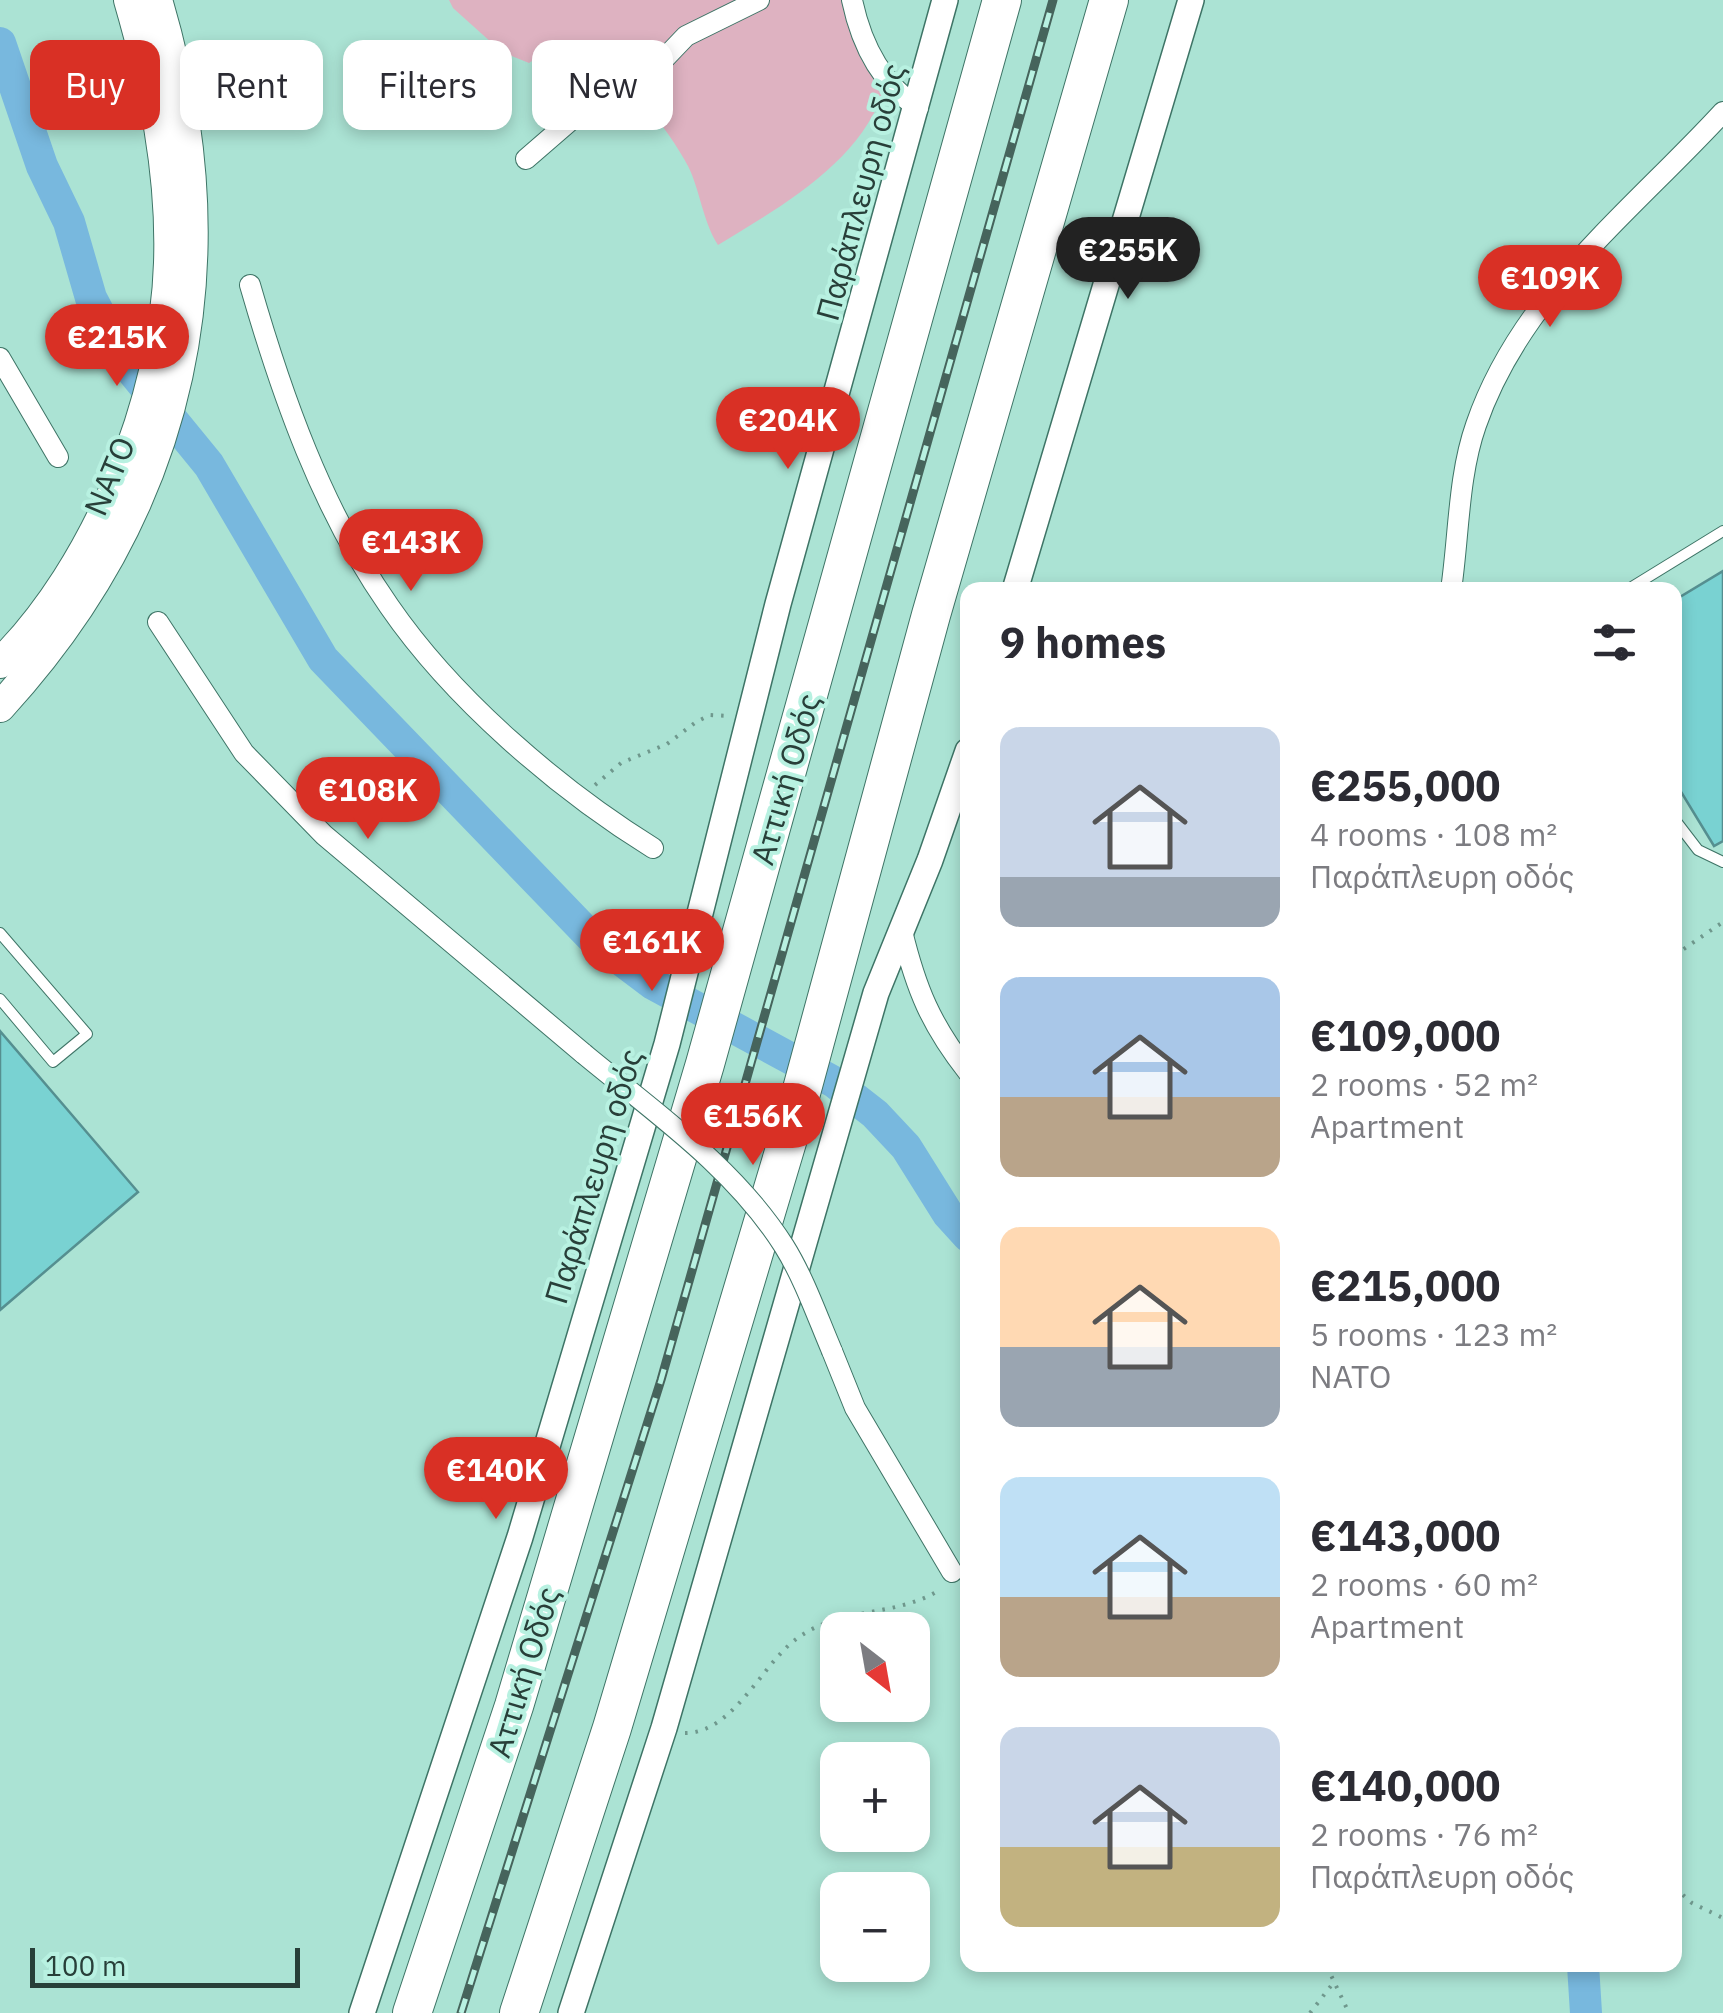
<!DOCTYPE html>
<html lang="en">
<head>
<meta charset="utf-8">
<style>
  :root { --surface:#fff; --page:#f2f2f3; --text:#2b2b33; --muted:#7c7c81; --accent:#d93025 }
  body { margin:0; font-family:"IBM Plex Sans",sans-serif; background:var(--page); color:var(--text); height:100vh; display:flex; flex-direction:column; font-size:38px; white-space:nowrap }
  * { box-sizing:border-box; margin:0 }
  p { font-size:32px; color:var(--muted) }
  .icon { flex:none; width:55px; height:55px; fill:none; stroke:currentColor; stroke-width:2; stroke-linecap:round; stroke-linejoin:round }
  .map { position:relative; flex:1; overflow:hidden }
  .details { position:absolute; left:960px; top:582px; width:722px; height:1390px; display:flex; flex-direction:column; background:var(--surface); border-radius:20px; box-shadow:0 5px 15px #0003 }
  .details>* { flex:none }
  .top-card { position:absolute; left:30px; top:40px; width:780px; height:90px; display:flex; gap:20px }
  .needle { width:65px; rotate:149deg }
  .buttons { position:absolute; left:820px; top:1612px; display:grid; gap:20px }
  .buttons a { display:grid; place-items:center; width:110px; height:110px; border-radius:20px; background:var(--surface); box-shadow:0 5px 15px #0003; font-size:50px }
  .scale { position:absolute; left:30px; bottom:25px; width:270px; box-sizing:border-box; padding-left:10px; border:5px solid #283f39; border-top:0; font-size:28px; line-height:35px; white-space:nowrap; color:#283f39; -webkit-text-stroke:8px #b8f1e1; paint-order:stroke }
  .price { position:absolute; translate:-50% -85px; padding:0 22px; border-radius:35px; background:var(--accent); color:#fff; font-size:32px; line-height:65px; filter:drop-shadow(0 2px 5px #0008) }
  .price::after { content:''; position:absolute; left:50%; top:60px; width:30px; height:22px; margin-left:-15px; background:inherit; clip-path:polygon(0 0,100% 0,50% 100%) }
  .price.on { background:#222; color:#fff }
  ul { padding:0; list-style:none }
  li { display:flex; align-items:center; gap:30px; height:250px; padding:0 40px }
  li span { display:grid; place-items:center; flex:none; width:280px; height:200px; border-radius:20px; color:#555 }
  li>.icon { margin-inline-start:auto }
  span .icon { width:120px; height:120px; fill:#fffc; stroke-width:1 }
  li b { font-size:42px }
  h2 { display:flex; justify-content:space-between; align-items:center; height:120px; padding:0 40px; font-size:42px }
  .tag { padding:0 35px; border-radius:20px; background:var(--surface); box-shadow:0 5px 15px #0003; font-size:35px; line-height:90px }
  .tag.on { background:var(--accent); color:#fff }
  .map>svg:first-child { display:block }
  .green { fill:#deb2c1 }
  .lines { fill:none; stroke-linecap:round; stroke-linejoin:round }
  .river { stroke:#78b8de; stroke-width:32 }
  .building { fill:#79d2d2; stroke:#558f90; stroke-width:2.5 }
  .service-casing { stroke:#3e7466; stroke-width:12 }
  .minor-casing { stroke:#3e7466; stroke-width:22 }
  .tertiary-casing { stroke:#3e7466; stroke-width:28 }
  .secondary-casing { stroke:#3e7466; stroke-width:32 }
  .motorway-casing { stroke:#3e7466; stroke-width:40 }
  .path { stroke:#6f988d; stroke-width:4; stroke-dasharray:2.5 8; stroke-linecap:butt }
  .service { stroke:#fff; stroke-width:10 }
  .minor { stroke:#fff; stroke-width:20 }
  .tertiary { stroke:#fff; stroke-width:25 }
  .secondary { stroke:#fff; stroke-width:30 }
  .motorway { stroke:#fff; stroke-width:38 }
  .rail-casing { stroke:#46645c; stroke-width:9 }
  .rail { stroke:#b8f1e1; stroke-width:5; stroke-dasharray:15; stroke-linecap:butt }
  .minor-bridge-casing { stroke:#3e7466; stroke-width:22; stroke-linecap:butt }
  .minor-bridge { stroke:#fff; stroke-width:20 }
  .labels { text-anchor:middle; dominant-baseline:central; stroke-width:8; stroke-linejoin:round; paint-order:stroke }
  .street-label { font-size:32px; fill:#283f39; stroke:#b8f1e1 }
</style>
</head>
<body>
<div class="map">
<svg width="1723" height="2013" viewBox="0 0 1723 2013">
  <rect width="100%" height="100%" fill="#abe3d4"/>
  <path class="green" d="M449,0H845L882,95C857,164 779,208 718,245C703,222 700,190 688,166C671,132 599,35 556,48C547,50 537,58 529,63L502,52L453,8Z"/>
  <g class="lines">
    <g class="river">
      <polyline points="0,43 42,166 69,222 91,298 124,361 209,465 323,659 592,938 653,984 834,1082 875,1114 906,1147 948,1214 968,1236"/>
      <polyline points="1583,1965 1586,2013"/>
    </g>
  </g>
  <g class="building">
    <polygon points="1723,571 1723,841 1714,846 1675,782 1675,600"/>
    <polygon points="0,1031 138,1192 0,1310"/>
  </g>
  <g class="lines">
    <g class="service-casing">
      <g id="service">
        <polyline points="1627,590 1723,531"/>
        <polyline points="1675,820 1698,850 1723,862"/>
        <polyline points="0,933 87,1034 53,1062 0,999"/>
      </g>
    </g>
    <g class="minor-casing">
      <g id="minor">
        <path d="M852,0C861,43 881,83 918,108"/>
        <polyline points="526,159 593,101 663,60 686,36 759,0"/>
        <path d="M250,285C282,396 322,510 389,606C453,699 558,789 653,848"/>
        <polyline points="0,358 58,457"/>
        <path d="M1451,590C1459,536 1458,476 1476,425C1521,294 1632,211 1723,112"/>
        <polyline points="158,622 244,753 324,835 584,1054"/>
        <path d="M902,931C916,989 931,1025 968,1072"/>
        <polyline points="832,1351 855,1408 952,1572"/>
      </g>
    </g>
    <g class="tertiary-casing">
      <g id="tertiary">
        <polyline points="1015,590 1191,0"/>
        <polyline points="362,2013 520,1537 667,1044 778,604 945,0"/>
        <polyline points="571,2013 664,1728 876,993 930,860 968,751"/>
      </g>
    </g>
    <g class="secondary-casing">
      <g id="secondary">
        <path d="M0,663C97,568 165,399 169,263C172,173 154,86 129,0"/>
        <path d="M0,707C186,504 235,262 157,0"/>
      </g>
    </g>
    <g class="motorway-casing">
      <g id="motorway">
        <polyline points="412,2013 514,1706 705,1064 1002,0"/>
        <polyline points="519,2013 612,1728 795,1115 931,615 1109,0"/>
      </g>
    </g>
    <g class="path">
      <polyline points="595,785 621,763 667,744 696,722 710,715 729,716"/>
      <polyline points="1675,955 1723,922"/>
      <path d="M685,1733C733,1733 761,1666 795,1640C838,1606 897,1618 941,1589"/>
      <polyline points="1675,1888 1692,1903 1723,1918"/>
      <polyline points="1304,1965 1314,1969 1332,1965"/>
      <polyline points="1327,1967 1349,2013"/>
      <polyline points="1310,2013 1334,1982"/>
    </g>
    <use href="#service" class="service"/>
    <use href="#minor" class="minor"/>
    <use href="#tertiary" class="tertiary"/>
    <use href="#secondary" class="secondary"/>
    <use href="#motorway" class="motorway"/>
    <g class="rail-casing">
      <polyline id="rail" points="461,2013 661,1380 1053,0"/>
    </g>
    <use href="#rail" class="rail"/>
    <g class="minor-bridge-casing">
      <path id="minor-bridge" d="M584,1054C654,1112 734,1167 784,1246C804,1278 817,1316 832,1351"/>
    </g>
    <use href="#minor-bridge" class="minor-bridge"/>
  </g>
  <g class="labels">
    <g class="street-label">
      <text transform="translate(860 192) rotate(-75)">Παράπλευρη οδός</text>
      <text transform="translate(109 476) rotate(-67)">ΝΑΤΟ</text>
      <text transform="translate(785 779) rotate(-74)">Αττική Οδός</text>
      <text transform="translate(593 1176) rotate(-73)">Παράπλευρη οδός</text>
      <text transform="translate(523 1672) rotate(-73)">Αττική Οδός</text>
    </g>
  </g>
</svg>
<div class="buttons">
<a><svg class="needle" viewBox="-14 -14 28 28"><path d="M0-13l5 13h-10z" fill="#e53935"/><path d="M0 13l5-13h-10z" fill="#7c7c81"/></svg></a>
<a>+</a>
<a>−</a>
</div>
<div class="scale">100 m</div>
<b class="price on" style="left:1128px;top:302px">€255K</b>
<b class="price" style="left:1550px;top:330px">€109K</b>
<b class="price" style="left:117px;top:389px">€215K</b>
<b class="price" style="left:788px;top:472px">€204K</b>
<b class="price" style="left:411px;top:594px">€143K</b>
<b class="price" style="left:368px;top:842px">€108K</b>
<b class="price" style="left:652px;top:994px">€161K</b>
<b class="price" style="left:753px;top:1168px">€156K</b>
<b class="price" style="left:496px;top:1522px">€140K</b>
<div class="top-card">
<a class="tag on">Buy</a>
<a class="tag">Rent</a>
<a class="tag">Filters</a>
<a class="tag">New</a>
</div>
<section class="details">
<h2>9 homes<svg class="icon" aria-label="filters" viewBox="0 0 24 24"><path d="M4 7h16M4 17h16"/><circle cx="9" cy="7" r="2"/><circle cx="15" cy="17" r="2"/></svg></h2>
<ul>
<li><span style="background:linear-gradient(#c9d6e8 75%,#9aa5b1 0)"><svg class="icon" aria-label="home" viewBox="0 0 24 24"><path d="M3 11l9-7 9 7M6 9v11h12V9"/></svg></span><div><b>€255,000</b><p>4 rooms · 108 m²</p><p>Παράπλευρη οδός</p></div></li>
<li><span style="background:linear-gradient(#a9c7e8 60%,#b9a48a 0)"><svg class="icon" aria-label="home" viewBox="0 0 24 24"><path d="M3 11l9-7 9 7M6 9v11h12V9"/></svg></span><div><b>€109,000</b><p>2 rooms · 52 m²</p><p>Apartment</p></div></li>
<li><span style="background:linear-gradient(#ffd9b3 60%,#9aa5b1 0)"><svg class="icon" aria-label="home" viewBox="0 0 24 24"><path d="M3 11l9-7 9 7M6 9v11h12V9"/></svg></span><div><b>€215,000</b><p>5 rooms · 123 m²</p><p>ΝΑΤΟ</p></div></li>
<li><span style="background:linear-gradient(#bfe0f5 60%,#b9a48a 0)"><svg class="icon" aria-label="home" viewBox="0 0 24 24"><path d="M3 11l9-7 9 7M6 9v11h12V9"/></svg></span><div><b>€143,000</b><p>2 rooms · 60 m²</p><p>Apartment</p></div></li>
<li><span style="background:linear-gradient(#c9d6e8 60%,#c2b280 0)"><svg class="icon" aria-label="home" viewBox="0 0 24 24"><path d="M3 11l9-7 9 7M6 9v11h12V9"/></svg></span><div><b>€140,000</b><p>2 rooms · 76 m²</p><p>Παράπλευρη οδός</p></div></li>
</ul>
</section>
</div>
</body>
</html>
